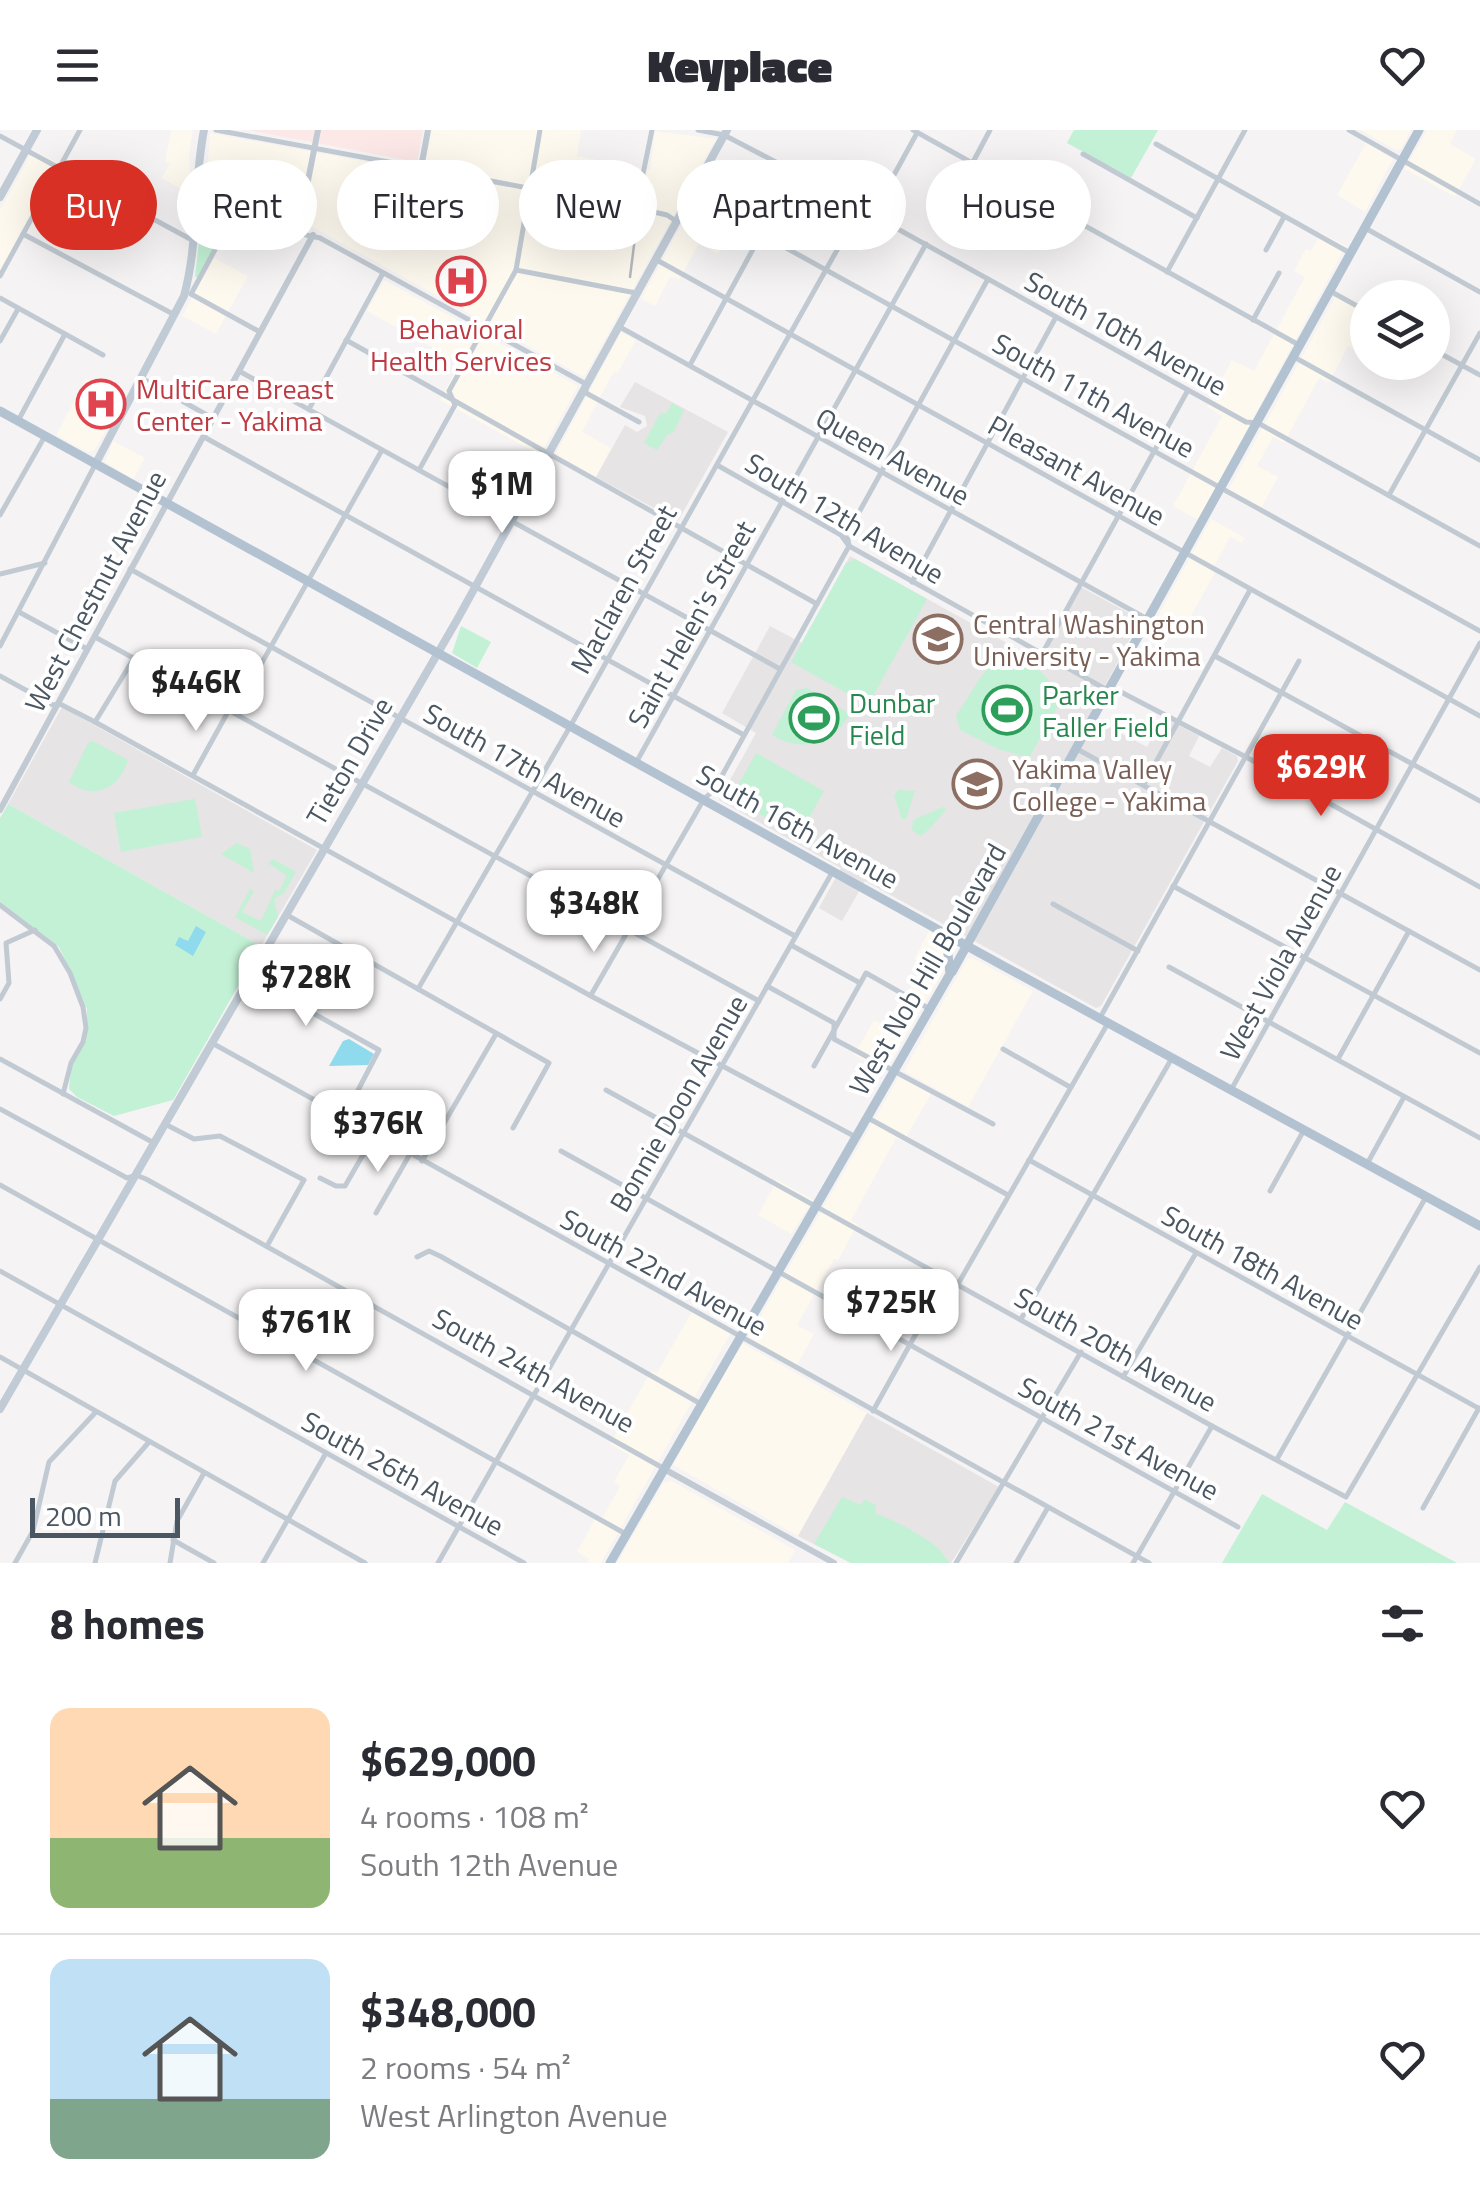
<!DOCTYPE html>
<html lang="en">
<head>
<meta charset="utf-8">
<style>
  :root { --surface:#fff; --page:#f7f7f7; --text:#2b2b33; --muted:#7c7c81; --line:#e1e1e2; --accent:#d93025 }
  body { margin:0; font-family:"Titillium Web",sans-serif; background:var(--page); color:var(--text); height:100vh; display:flex; flex-direction:column; font-size:38px; white-space:nowrap }
  * { box-sizing:border-box; margin:0 }
  p { font-size:32px; color:var(--muted) }
  .icon { flex:none; width:55px; height:55px; fill:none; stroke:currentColor; stroke-width:2; stroke-linecap:round; stroke-linejoin:round }
  .map { position:relative; height:1433px; overflow:hidden }
  .details { display:flex; flex-direction:column; background:var(--surface); flex:1 }
  .details>* { flex:none }
  .top-card { position:absolute; left:30px; top:30px; width:1420px; height:90px; display:flex; gap:20px }
  .fabs { position:absolute; left:1350px; top:150px; display:grid; gap:20px }
  .fabs a { display:grid; place-items:center; width:100px; height:100px; border-radius:50%; background:var(--surface); box-shadow:0 10px 40px #0002; font-size:50px }
  .scale { position:absolute; left:30px; bottom:25px; width:150px; box-sizing:border-box; padding-left:10px; border:5px solid #4a5661; border-top:0; font-size:28px; line-height:35px; white-space:nowrap; color:#4a5661; -webkit-text-stroke:8px #fff; paint-order:stroke }
  .price { position:absolute; translate:-50% -85px; padding:0 22px; border-radius:20px; background:#fff; color:#222; font-size:32px; line-height:65px; filter:drop-shadow(0 2px 5px #0008) }
  .price::after { content:''; position:absolute; left:50%; top:60px; width:30px; height:22px; margin-left:-15px; background:inherit; clip-path:polygon(0 0,100% 0,50% 100%) }
  .price.current { background:var(--accent); color:#fff }
  ul { padding:0; list-style:none }
  li { display:flex; align-items:center; gap:30px; height:250px; padding:0 50px }
  li+li { border-top:2px solid var(--line) }
  li span { display:grid; place-items:center; flex:none; width:280px; height:200px; border-radius:20px; color:#555 }
  li>.icon { margin-inline-start:auto }
  span .icon { width:120px; height:120px; fill:#fffc; stroke-width:1 }
  li b { font-size:42px }
  h2 { display:flex; justify-content:space-between; align-items:center; height:120px; padding:0 50px; font-size:42px }
  .tag { padding:0 35px; border-radius:45px; background:var(--surface); box-shadow:0 10px 40px #0002; font-size:35px; line-height:90px }
  .tag.current { background:var(--accent); color:#fff }
  header { display:flex; justify-content:space-between; align-items:center; height:130px; padding:0 50px; background:var(--surface); font-size:45px; font-weight:800 }
  .map>svg:first-child { display:block }
  .commercial { fill:#fdf9ef }
  .education { fill:#e6e4e5 }
  .medical { fill:#fce8e6 }
  .green { fill:#c3f1d5 }
  .water { fill:#90daee }
  .lines { fill:none; stroke-linecap:round; stroke-linejoin:round }
  .minor { stroke:#c1cad2; stroke-width:5 }
  .tertiary { stroke:#c1cad2; stroke-width:6 }
  .secondary { stroke:#c1cbd6; stroke-width:8 }
  .primary { stroke:#b3c2d1; stroke-width:9 }
  .tram { stroke:#b5b8bd; stroke-width:2.5 }
  .labels { text-anchor:middle; dominant-baseline:central; stroke-width:8; stroke-linejoin:round; paint-order:stroke }
  .health-label { font-size:28px; fill:#be3a42; stroke:#fff }
  .street-label { font-size:28px; fill:#4a5661; stroke:#fff }
  .education-label { font-size:28px; fill:#785e54; stroke:#fff; text-anchor:start }
  .leisure-label { font-size:28px; fill:#27864d; stroke:#fff; text-anchor:start }
</style>
</head>
<body>
<header><svg class="icon" aria-label="menu" viewBox="0 0 24 24"><path d="M4 6h16M4 12h16M4 18h16"/></svg>Keyplace<svg class="icon" aria-label="heart" viewBox="0 0 24 24"><path d="M12 20l-8-8c-3-5 5-10 8-4 3-6 11-1 8 4z"/></svg></header>
<div class="map">
<svg width="1480" height="1433" viewBox="0 0 1480 1433">
  <rect width="100%" height="100%" fill="#f5f3f3"/>
  <g class="commercial">
    <polygon points="171,0 193,0 189,23 191,64 161,48 170,33 165,32"/>
    <polygon points="432,0 581,0 577,26 650,40 655,1 716,9 584,247 311,96 268,89 206,54 210,3 423,42"/>
    <polygon points="1360,0 1411,0 1401,19 1396,20"/>
    <polygon points="1427,0 1457,0 1450,14 1476,29 1455,67 1405,39"/>
    <polygon points="1366,13 1393,29 1365,82 1337,65"/>
    <polygon points="33,20 63,36 0,151 0,80"/>
    <polygon points="697,66 737,88 718,124 699,114 679,150 670,147 655,176 641,169"/>
    <polygon points="1321,103 1346,116 1198,390 1173,376 1222,286 1207,277 1232,230 1254,241 1305,147 1294,141 1306,119 1311,121"/>
    <polygon points="214,128 248,146 216,204 182,186"/>
    <polygon points="384,150 578,256 540,325 440,270 460,233 367,181"/>
    <polygon points="1338,162 1367,178 1367,198 1355,220 1348,216 1329,253 1319,248 1284,313 1273,307 1257,336 1278,347 1259,382 1226,364"/>
    <polygon points="621,202 636,210 618,243 614,241 582,302 611,318 596,347 555,325"/>
    <polygon points="86,249 124,271 94,321 87,322 56,305"/>
    <polygon points="113,311 145,328 133,350 105,332"/>
    <polygon points="1211,389 1245,408 1242,413 1230,407 1212,440 1215,443 1178,509 1153,495"/>
    <polygon points="929,801 944,814 947,835 885,942 854,925 874,890 885,896 901,867 904,868 923,835 914,829"/>
    <polygon points="973,828 1033,861 968,977 904,941 967,829"/>
    <polygon points="899,947 931,964 904,1011 896,1008 851,1090 858,1094 838,1130 834,1129 797,1195 814,1204 797,1235 749,1210 749,1206"/>
    <polygon points="777,1050 813,1070 791,1104 758,1085"/>
    <polygon points="693,1179 732,1201 601,1433 587,1433 589,1429 577,1422 597,1385 603,1387 620,1356 614,1352 629,1325 610,1314 651,1241 657,1243"/>
    <polygon points="742,1213 867,1283 798,1406 673,1335"/>
    <polygon points="672,1351 795,1420 788,1433 617,1433 664,1352"/>
  </g>
  <g class="education">
    <polygon points="635,252 728,302 678,391 596,347 625,295 637,302 647,296 645,286 620,277"/>
    <polygon points="850,426 1039,531 1081,457 1138,488 1139,492 1089,586 1147,617 1163,587 1199,606 1189,626 1210,637 1222,618 1237,626 1238,631 1101,876 1096,878 865,751 842,791 819,778 841,738 719,670 756,603 722,583 770,496 802,513"/>
    <polygon points="62,577 317,720 261,816 8,674"/>
    <polygon points="867,1283 999,1357 951,1433 851,1433 798,1406"/>
  </g>
  <polygon class="medical" points="249,0 423,0 417,32"/>
  <g class="green">
    <polygon points="1074,0 1158,0 1131,48 1067,13"/>
    <polygon points="206,71 233,84 198,147 195,147 203,75"/>
    <polygon points="672,273 684,280 674,302 667,305 657,320 644,313 661,282 666,284"/>
    <polygon points="855,429 927,469 868,575 791,532 846,433"/>
    <polygon points="461,496 491,512 477,538 452,523"/>
    <path d="M1001,523C1035,538 1047,536 1059,574L1029,628L998,619L960,600L956,586L980,548Z"/>
    <path d="M807,558L850,584C833,613 802,624 772,605L796,560Z"/>
    <path d="M93,611L128,630C119,659 94,671 69,652L88,613Z"/>
    <polygon points="756,623 824,661 799,706 731,668"/>
    <polygon points="898,660 915,661 906,689 902,689 894,666"/>
    <polygon points="195,669 202,707 121,722 114,683"/>
    <polygon points="8,674 261,816 173,970 114,986 77,967 69,959 71,938 86,909 87,879 59,817 0,772 0,688"/>
    <path d="M943,677L946,679C941,686 927,703 920,706L912,700L913,690Z"/>
    <polygon points="237,713 250,719 254,743 221,724"/>
    <polygon points="273,729 296,742 284,763 274,769 278,787 267,805 235,787 250,759 254,761 242,782 261,791 275,760 279,761 287,746 268,733"/>
    <polygon points="1262,1364 1327,1400 1345,1372 1457,1433 1222,1433"/>
    <path d="M842,1367L861,1375L864,1369L876,1375L875,1384C888,1386 931,1410 940,1420C944,1424 946,1430 950,1433H851L814,1414Z"/>
  </g>
  <g class="water">
    <polygon points="196,796 206,802 193,826 175,815 179,807 188,811"/>
    <polygon points="349,909 374,924 368,935 329,936 343,911"/>
  </g>
  <g class="lines">
    <g class="minor">
      <polyline points="216,0 636,78 667,85 676,91"/>
      <polyline points="698,0 724,5 795,42 1188,260 1246,292 1258,293 1480,416"/>
      <polyline points="913,0 1299,215"/>
      <polyline points="1349,0 1480,74"/>
      <polyline points="0,6 192,110"/>
      <polyline points="1156,14 1350,123"/>
      <polyline points="1083,24 1197,88"/>
      <polyline points="973,32 990,0"/>
      <polyline points="198,58 270,97 320,108 586,254 586,263 639,292"/>
      <polyline points="692,66 1480,501"/>
      <polyline points="636,78 652,0"/>
      <polyline points="872,85 917,3"/>
      <polyline points="1365,98 1480,162"/>
      <polyline points="23,104 173,184"/>
      <polyline points="1266,120 1284,87"/>
      <polyline points="655,129 1480,586"/>
      <polyline points="516,140 636,163"/>
      <polyline points="1167,142 1245,0"/>
      <polyline points="0,146 80,0"/>
      <polyline points="1330,161 1368,182"/>
      <polyline points="191,164 237,79"/>
      <polyline points="191,164 260,202"/>
      <polyline points="0,168 103,225"/>
      <polyline points="1253,190 1279,143"/>
      <polyline points="618,196 1149,490"/>
      <polyline points="346,210 817,474"/>
      <polyline points="0,211 18,179"/>
      <polyline points="1432,219 1480,245"/>
      <polyline points="1294,227 1480,330"/>
      <polyline points="690,235 795,42"/>
      <polyline points="239,241 780,539"/>
      <polyline points="143,249 214,289"/>
      <polyline points="309,279 383,143"/>
      <polyline points="19,289 65,204"/>
      <polyline points="204,307 744,605"/>
      <polyline points="717,335 841,405 849,416 1109,561 1117,560 1246,627 1480,757"/>
      <polyline points="419,340 455,275 449,261 516,140 540,0"/>
      <polyline points="1389,365 1480,203"/>
      <polyline points="0,385 45,306"/>
      <polyline points="130,439 795,806"/>
      <polyline points="0,444 45,433"/>
      <polyline points="912,452 1056,187"/>
      <polyline points="19,482 87,519"/>
      <polyline points="95,507 759,871"/>
      <polyline points="0,516 95,335"/>
      <polyline points="1042,524 1188,260"/>
      <polyline points="1215,526 1480,671"/>
      <polyline points="0,546 53,575 60,574 95,592 591,866 854,1006"/>
      <polyline points="234,582 382,320"/>
      <polyline points="95,592 134,528"/>
      <polyline points="1077,619 1480,840"/>
      <polyline points="637,631 926,114"/>
      <polyline points="193,645 229,580"/>
      <polyline points="1144,654 1250,460"/>
      <polyline points="1173,756 1480,923"/>
      <polyline points="1053,774 1138,821"/>
      <polyline points="0,775 54,816 70,843 83,877 86,898 83,912 71,933 63,964"/>
      <polyline points="287,785 549,933 513,998"/>
      <polyline points="791,815 860,853"/>
      <polyline points="1169,837 1480,1008"/>
      <polyline points="250,848 379,920 344,987"/>
      <polyline points="767,856 834,893 834,909 993,994"/>
      <polyline points="418,859 571,595 860,79"/>
      <polyline points="591,865 704,669 714,660 849,416 847,404 988,149"/>
      <polyline points="0,869 9,853 6,813 35,800"/>
      <polyline points="1101,886 1299,531"/>
      <polyline points="212,913 1149,1433"/>
      <polyline points="1003,919 1070,957"/>
      <polyline points="0,929 154,1013"/>
      <polyline points="1338,929 1409,801"/>
      <polyline points="814,936 866,843 928,878"/>
      <polyline points="606,960 1212,1296 1346,1367 1480,1137"/>
      <polyline points="1231,960 1480,513"/>
      <polyline points="0,979 127,1048 136,1045 146,1049 663,1338"/>
      <polyline points="868,988 1008,1065"/>
      <polyline points="165,994 194,1009 220,1006 304,1050 267,1116"/>
      <polyline points="561,1021 1238,1397"/>
      <polyline points="1029,1030 1480,1279"/>
      <polyline points="422,1031 496,904"/>
      <polyline points="1367,1034 1404,967"/>
      <polyline points="320,1048 336,1056 345,1056 375,1004"/>
      <polyline points="0,1055 626,1404"/>
      <polyline points="1270,1061 1304,1000"/>
      <polyline points="376,1083 410,1024"/>
      <polyline points="417,1127 429,1121 440,1126 701,1274"/>
      <polyline points="0,1141 524,1433"/>
      <polyline points="958,1154 1108,893"/>
      <polyline points="1021,1189 1172,928"/>
      <polyline points="299,1220 320,1186 345,1161"/>
      <polyline points="0,1227 365,1433"/>
      <polyline points="1123,1247 1196,1123"/>
      <polyline points="873,1281 947,1148"/>
      <polyline points="1277,1329 1426,1067"/>
      <polyline points="1423,1378 1479,1278"/>
      <polyline points="173,1410 214,1433"/>
      <polyline points="15,1433 33,1401 49,1332 95,1283"/>
      <polyline points="95,1433 115,1351 149,1312"/>
      <polyline points="170,1433 177,1391 204,1343"/>
      <polyline points="263,1433 326,1323"/>
      <polyline points="438,1433 833,741"/>
      <polyline points="956,1433 1081,1222"/>
      <polyline points="1016,1433 1047,1379"/>
      <polyline points="1133,1433 1212,1296"/>
    </g>
    <g class="tertiary">
      <polyline points="421,38 428,0"/>
      <polyline points="298,101 318,0"/>
      <polyline points="0,680 313,105"/>
      <polyline points="664,1339 834,1433"/>
    </g>
    <g class="secondary">
      <polyline points="0,67 37,0"/>
      <path d="M95,335L184,166C199,111 193,55 204,0"/>
      <polyline points="0,1279 457,490 727,0"/>
    </g>
    <g class="primary">
      <polyline points="0,281 944,803"/>
      <polyline points="947,805 1480,1096"/>
      <polyline points="952,842 1419,0"/>
      <polyline points="610,1433 950,844 946,805"/>
    </g>
    <polyline class="tram" points="630,147 643,44"/>
  </g>
  <defs>
    <g id="hospital-ring" transform="scale(2.5)"><circle r="9.5" fill="#fff" stroke="#e0444e" stroke-width="1.5"/><path d="M-5-5h3v3.5h4V-5h3V5h-3V1.5h-4V5h-3Z" fill="#e0444e"/></g>
    <g id="university-ring" transform="scale(2.5)"><circle r="9.5" fill="#fff" stroke="#8d6e63" stroke-width="1.5"/><path d="M0-5L7-2L0 1L-7-2ZM-4 1L0 2.5L4 1V4Q0 6-4 4Z" fill="#8d6e63"/></g>
    <g id="stadium-ring" transform="scale(2.5)"><circle r="9.5" fill="#fff" stroke="#2e9e5b" stroke-width="1.5"/><path d="M0-5a6.5 5 0 1 0 0 10a6.5 5 0 1 0 0-10ZM-3.5-1.8h7v3.6h-7Z" fill="#2e9e5b"/></g>
  </defs>
  <g fill-rule="evenodd">
    <use href="#hospital-ring" x="461" y="151"/>
    <use href="#hospital-ring" x="101" y="274"/>
    <use href="#university-ring" x="938" y="509"/>
    <use href="#stadium-ring" x="1007" y="580"/>
    <use href="#stadium-ring" x="814" y="588"/>
    <use href="#university-ring" x="977" y="654"/>
  </g>
  <g class="labels">
    <g class="health-label">
      <text x="461" y="198">Behavioral<tspan x="461" dy="32">Health Services</tspan></text>
      <text x="136" y="258" text-anchor="start">MultiCare Breast<tspan x="136" dy="32">Center - Yakima</tspan></text>
    </g>
    <g class="street-label">
      <text transform="translate(1126 203) rotate(29)">South 10th Avenue</text>
      <text transform="translate(1094 265) rotate(29)">South 11th Avenue</text>
      <text transform="translate(893 326) rotate(29)">Queen Avenue</text>
      <text transform="translate(1077 340) rotate(29)">Pleasant Avenue</text>
      <text transform="translate(845 388) rotate(31)">South 12th Avenue</text>
      <text transform="translate(623 459) rotate(-61)">Maclaren Street</text>
      <text transform="translate(95 461) rotate(-62)">West Chestnut Avenue</text>
      <text transform="translate(691 494) rotate(-61)">Saint Helen's Street</text>
      <text transform="translate(349 631) rotate(-60)">Tieton Drive</text>
      <text transform="translate(525 635) rotate(29)">South 17th Avenue</text>
      <text transform="translate(798 696) rotate(29)">South 16th Avenue</text>
      <text transform="translate(1280 832) rotate(-61)">West Viola Avenue</text>
      <text transform="translate(927 839) rotate(-60)">West Nob Hill Boulevard</text>
      <text transform="translate(678 973) rotate(-60)">Bonnie Doon Avenue</text>
      <text transform="translate(1263 1137) rotate(29)">South 18th Avenue</text>
      <text transform="translate(664 1142) rotate(29)">South 22nd Avenue</text>
      <text transform="translate(1116 1219) rotate(29)">South 20th Avenue</text>
      <text transform="translate(534 1240) rotate(29)">South 24th Avenue</text>
      <text transform="translate(1119 1308) rotate(29)">South 21st Avenue</text>
      <text transform="translate(403 1343) rotate(29)">South 26th Avenue</text>
    </g>
    <g class="education-label">
      <text x="973" y="493">Central Washington<tspan x="973" dy="32">University - Yakima</tspan></text>
      <text x="1012" y="638">Yakima Valley<tspan x="1012" dy="32">College - Yakima</tspan></text>
    </g>
    <g class="leisure-label">
      <text x="1042" y="564">Parker<tspan x="1042" dy="32">Faller Field</tspan></text>
      <text x="849" y="572">Dunbar<tspan x="849" dy="32">Field</tspan></text>
    </g>
  </g>
</svg>
<div class="fabs">
<a><svg class="icon" aria-label="layers" viewBox="0 0 24 24"><path d="M12 4l9 5-9 5-9-5zM3 14l9 5 9-5"/></svg></a>
</div>
<div class="scale">200 m</div>
<b class="price" style="left:502px;top:406px">$1M</b>
<b class="price" style="left:196px;top:604px">$446K</b>
<b class="price current" style="left:1321px;top:689px">$629K</b>
<b class="price" style="left:594px;top:825px">$348K</b>
<b class="price" style="left:306px;top:899px">$728K</b>
<b class="price" style="left:378px;top:1045px">$376K</b>
<b class="price" style="left:891px;top:1224px">$725K</b>
<b class="price" style="left:306px;top:1244px">$761K</b>
<div class="top-card">
<a class="tag current">Buy</a>
<a class="tag">Rent</a>
<a class="tag">Filters</a>
<a class="tag">New</a>
<a class="tag">Apartment</a>
<a class="tag">House</a>
</div>
</div>
<section class="details">
<h2>8 homes<svg class="icon" aria-label="filters" viewBox="0 0 24 24"><path d="M4 7h16M4 17h16"/><circle cx="9" cy="7" r="2"/><circle cx="15" cy="17" r="2"/></svg></h2>
<ul>
<li><span style="background:linear-gradient(#ffd9b3 65%,#8fb573 0)"><svg class="icon" aria-label="home" viewBox="0 0 24 24"><path d="M3 11l9-7 9 7M6 9v11h12V9"/></svg></span><div><b>$629,000</b><p>4 rooms · 108 m²</p><p>South 12th Avenue</p></div><svg class="icon" aria-label="heart" viewBox="0 0 24 24"><path d="M12 20l-8-8c-3-5 5-10 8-4 3-6 11-1 8 4z"/></svg></li>
<li><span style="background:linear-gradient(#bfe0f5 70%,#7fa58c 0)"><svg class="icon" aria-label="home" viewBox="0 0 24 24"><path d="M3 11l9-7 9 7M6 9v11h12V9"/></svg></span><div><b>$348,000</b><p>2 rooms · 54 m²</p><p>West Arlington Avenue</p></div><svg class="icon" aria-label="heart" viewBox="0 0 24 24"><path d="M12 20l-8-8c-3-5 5-10 8-4 3-6 11-1 8 4z"/></svg></li>
</ul>
</section>
</body>
</html>
